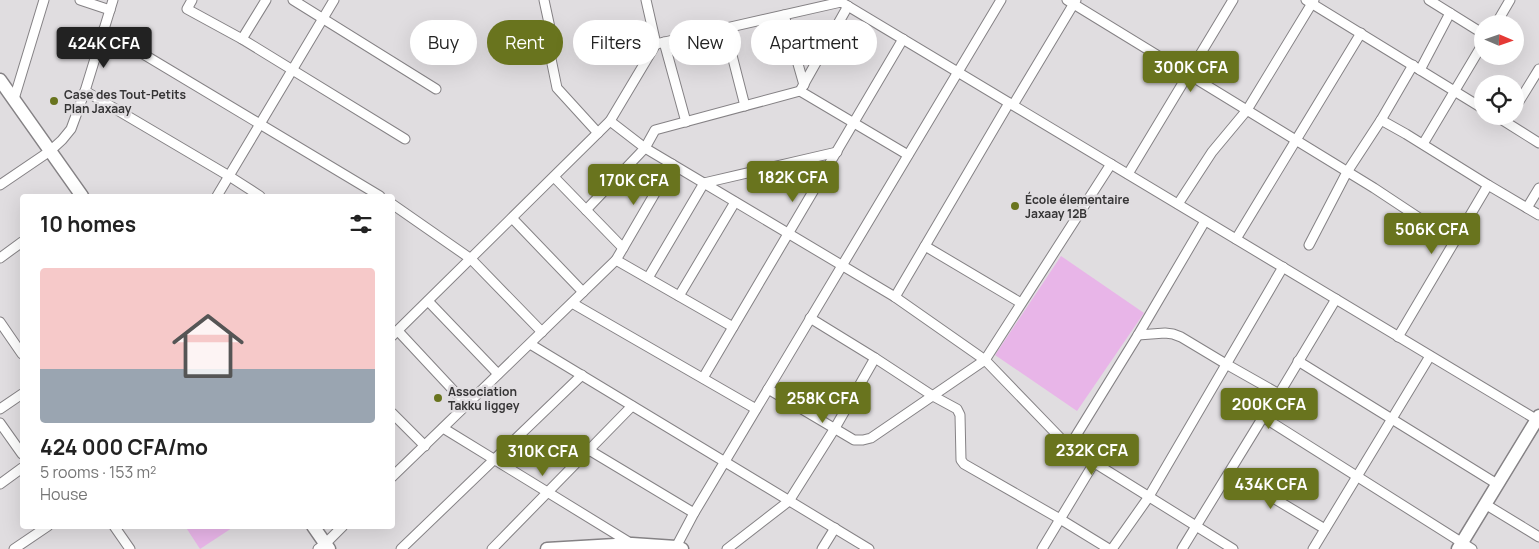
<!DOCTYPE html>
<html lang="en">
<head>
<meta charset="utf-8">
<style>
  :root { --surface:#fff; --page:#f2f2f2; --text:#222; --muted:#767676; --accent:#69741e }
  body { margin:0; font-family:Manrope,sans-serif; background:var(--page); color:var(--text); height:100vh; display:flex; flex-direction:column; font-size:19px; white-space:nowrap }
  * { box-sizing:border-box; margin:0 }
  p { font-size:16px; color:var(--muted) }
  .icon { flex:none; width:28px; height:28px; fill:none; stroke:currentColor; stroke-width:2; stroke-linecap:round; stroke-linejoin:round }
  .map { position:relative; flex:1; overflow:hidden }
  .sheet { position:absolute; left:20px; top:194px; width:375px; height:335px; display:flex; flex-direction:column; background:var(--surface); border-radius:5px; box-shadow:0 5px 20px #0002 }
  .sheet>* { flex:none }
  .hud { position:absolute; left:410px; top:20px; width:475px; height:45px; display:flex; gap:10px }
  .needle { width:32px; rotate:92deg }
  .buttons { position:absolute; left:1474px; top:15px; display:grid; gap:10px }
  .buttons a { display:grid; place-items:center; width:50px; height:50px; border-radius:50%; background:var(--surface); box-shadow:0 5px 20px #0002; font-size:25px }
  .price { position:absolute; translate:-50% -42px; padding:0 11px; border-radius:5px; background:var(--accent); color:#fff; font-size:16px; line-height:32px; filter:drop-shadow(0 1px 2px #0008) }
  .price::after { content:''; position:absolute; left:50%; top:30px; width:15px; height:11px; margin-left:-8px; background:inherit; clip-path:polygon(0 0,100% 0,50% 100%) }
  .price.current { background:#222; color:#fff }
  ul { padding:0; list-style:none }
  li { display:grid; align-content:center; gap:10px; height:265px; padding:0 20px }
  li span { display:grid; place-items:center; height:155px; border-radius:5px; color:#555 }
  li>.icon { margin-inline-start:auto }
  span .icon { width:90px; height:90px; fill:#fffc; stroke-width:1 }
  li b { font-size:21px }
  h2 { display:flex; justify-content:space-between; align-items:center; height:60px; padding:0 20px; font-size:21px }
  .chip { padding:0 18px; border-radius:22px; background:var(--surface); box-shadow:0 5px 20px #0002; font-size:18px; line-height:45px }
  .chip.current { background:var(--accent); color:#fff }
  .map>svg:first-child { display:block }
  .green { fill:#e8b5e8 }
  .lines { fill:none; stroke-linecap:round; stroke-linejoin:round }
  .street-casing { stroke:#858285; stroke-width:11 }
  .secondary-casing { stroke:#858285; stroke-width:15 }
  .street { stroke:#fff; stroke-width:9 }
  .secondary { stroke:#fff; stroke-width:12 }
  .poi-dot { fill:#69741e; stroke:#e0dde0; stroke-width:2 }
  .labels { text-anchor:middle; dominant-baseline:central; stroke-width:5; stroke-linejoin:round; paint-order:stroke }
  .poi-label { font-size:12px; font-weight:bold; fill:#353435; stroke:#e0dde0; text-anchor:start }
</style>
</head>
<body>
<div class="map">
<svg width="1539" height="549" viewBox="0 0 1539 549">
  <rect width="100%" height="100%" fill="#e0dde0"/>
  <g class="green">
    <polygon points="1061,256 1144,313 1077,411 995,355"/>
    <polygon points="185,526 235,526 200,549"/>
  </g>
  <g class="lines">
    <g class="street-casing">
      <g id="street">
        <polyline points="80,0 110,10"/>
        <polyline points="192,0 187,9 242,39 405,139"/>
        <polyline points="293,0 436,89"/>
        <polyline points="544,0 552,37 550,54 557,88 598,133"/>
        <polyline points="1067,0 1374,188 1454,241"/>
        <polyline points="1306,0 1482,108"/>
        <polyline points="1429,0 1482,33"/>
        <polyline points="784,15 804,85"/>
        <polyline points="1496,24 1510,0"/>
        <polyline points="725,28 745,106"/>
        <polyline points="103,30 380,196"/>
        <polyline points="242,39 266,0"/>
        <polyline points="664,42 686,122"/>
        <polyline points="656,44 841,2 1539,421"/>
        <polyline points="1420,70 1450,13"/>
        <polyline points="85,91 229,176 260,196"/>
        <polyline points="800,91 848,6"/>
        <polyline points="14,99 44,0"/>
        <polyline points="1013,105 1076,0"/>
        <polyline points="1515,108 1539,69"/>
        <polyline points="1496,116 1539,143"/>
        <polyline points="1381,120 1406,134 1488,185 1539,215"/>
        <polyline points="610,121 645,148 895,297 985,360 1069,447 1233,549"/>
        <polyline points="1423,144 1482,45"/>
        <polyline points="1128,174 1233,0"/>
        <polyline points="554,177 623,248"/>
        <polyline points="0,185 50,151 62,140 71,129 85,91 113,0"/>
        <polyline points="217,196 334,0"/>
        <polyline points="392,204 471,259 542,332"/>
        <polyline points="1178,204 1212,152 1247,110 1314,0"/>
        <polyline points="1527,208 1539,188"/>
        <polyline points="586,210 645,148 655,130 800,91 908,155"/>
        <polyline points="512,218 583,292"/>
        <polyline points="1236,239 1361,33"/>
        <polyline points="1309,245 1347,172 1381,120 1413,65"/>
        <polyline points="925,246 1021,303"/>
        <polyline points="0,258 22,242"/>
        <polyline points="616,260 733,327"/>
        <polyline points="648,278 704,183 837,152"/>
        <polyline points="679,296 735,202"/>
        <polyline points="895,297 1009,103"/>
        <polyline points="428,301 498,374"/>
        <polyline points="572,303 756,409"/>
        <polyline points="810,318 875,358 933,396 957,409 960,415 961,460 964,464 1060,519 1109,549"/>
        <polyline points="0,322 22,354"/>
        <polyline points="398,331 467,405"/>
        <polyline points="1138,335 1165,333 1173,334 1181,337 1226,364 1279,394"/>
        <polyline points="392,336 610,121 656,44 646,0"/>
        <polyline points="1398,337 1488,185"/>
        <polyline points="530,344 869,549"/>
        <polyline points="1298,361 1497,484"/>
        <polyline points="703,378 903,39"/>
        <polyline points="768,389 854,440 863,440 871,438 985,360 1111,164"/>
        <polyline points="0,409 22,394"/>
        <polyline points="392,413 425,446"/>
        <polyline points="1263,417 1472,549"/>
        <polyline points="0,423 22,454"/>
        <polyline points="443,428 632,544"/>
        <polyline points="1069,447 1138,335 1205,221"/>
        <polyline points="589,450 694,513"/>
        <polyline points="1230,472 1325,529"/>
        <polyline points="392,477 616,260 672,164"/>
        <polyline points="0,484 22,468"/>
        <polyline points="1485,504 1539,537"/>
        <polyline points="114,526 130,549"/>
        <polyline points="676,547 694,513 1001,0"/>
        <polyline points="14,549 48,526"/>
        <polyline points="318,549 325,544 343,526"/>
        <polyline points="401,549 582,375"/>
        <polyline points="492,549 632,406"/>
        <polyline points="727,549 789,501 835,428 875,358"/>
        <polyline points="822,549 835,528"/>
        <polyline points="1042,549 1094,463"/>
        <polyline points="1112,549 1148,498 1283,267"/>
        <polyline points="1182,549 1263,417 1279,394 1336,299"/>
        <polyline points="1313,549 1430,356"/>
      </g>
    </g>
    <g class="secondary-casing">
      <g id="secondary">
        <polyline points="0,80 82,196"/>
        <polyline points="313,526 329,549"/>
        <polyline points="547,549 632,544 676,547 682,549"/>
        <polyline points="1458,549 1539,416"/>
      </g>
    </g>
    <use href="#street" class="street"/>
    <use href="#secondary" class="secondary"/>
  </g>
  <g class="poi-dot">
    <circle cx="54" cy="101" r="5"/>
    <circle cx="1015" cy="206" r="5"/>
    <circle cx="438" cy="398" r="5"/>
  </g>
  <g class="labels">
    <g class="poi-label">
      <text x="64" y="94">Case des Tout-Petits<tspan x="64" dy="14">Plan Jaxaay</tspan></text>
      <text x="1025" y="199">École élementaire<tspan x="1025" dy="14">Jaxaay 12B</tspan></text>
      <text x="448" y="391">Association<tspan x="448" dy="14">Takku liggey</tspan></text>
    </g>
  </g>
</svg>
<div class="buttons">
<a><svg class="needle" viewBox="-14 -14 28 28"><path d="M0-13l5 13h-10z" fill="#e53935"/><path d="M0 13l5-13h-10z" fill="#767676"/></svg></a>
<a><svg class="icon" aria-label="locate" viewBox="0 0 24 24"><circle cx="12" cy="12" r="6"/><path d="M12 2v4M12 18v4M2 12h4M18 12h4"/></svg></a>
</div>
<b class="price current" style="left:104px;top:69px">424K CFA</b>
<b class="price" style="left:1191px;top:93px">300K CFA</b>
<b class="price" style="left:793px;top:203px">182K CFA</b>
<b class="price" style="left:634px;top:206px">170K CFA</b>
<b class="price" style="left:1432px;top:255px">506K CFA</b>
<b class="price" style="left:823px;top:424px">258K CFA</b>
<b class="price" style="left:1269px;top:430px">200K CFA</b>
<b class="price" style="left:1092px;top:476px">232K CFA</b>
<b class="price" style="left:543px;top:477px">310K CFA</b>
<b class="price" style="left:1271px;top:510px">434K CFA</b>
<div class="hud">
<a class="chip">Buy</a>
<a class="chip current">Rent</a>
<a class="chip">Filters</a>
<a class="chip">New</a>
<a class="chip">Apartment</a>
</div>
<section class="sheet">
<h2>10 homes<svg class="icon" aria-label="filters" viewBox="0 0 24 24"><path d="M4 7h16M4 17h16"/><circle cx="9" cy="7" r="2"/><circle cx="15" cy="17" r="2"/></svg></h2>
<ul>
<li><span style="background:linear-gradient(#f6c9c9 65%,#9aa5b1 0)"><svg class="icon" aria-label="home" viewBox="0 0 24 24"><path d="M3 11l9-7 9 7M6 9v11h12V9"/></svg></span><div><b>424 000 CFA/mo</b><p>5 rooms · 153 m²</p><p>House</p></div></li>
</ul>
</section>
</div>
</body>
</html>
